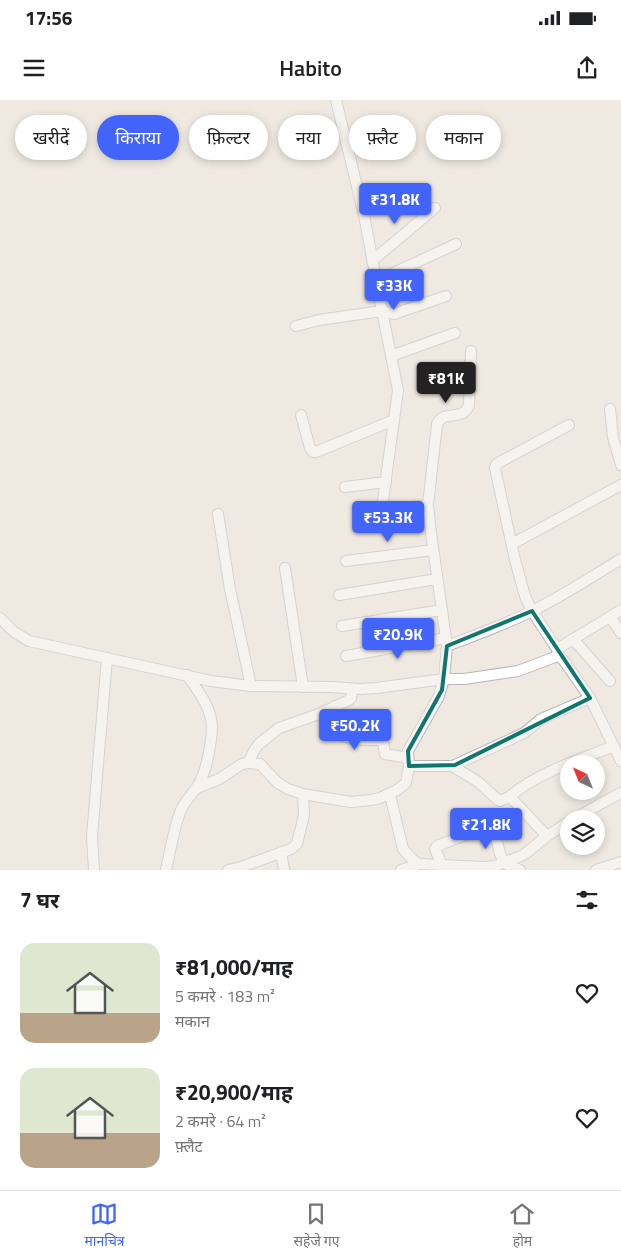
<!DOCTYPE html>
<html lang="hi">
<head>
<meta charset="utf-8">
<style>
  :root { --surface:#fff; --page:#f6f6f6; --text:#202124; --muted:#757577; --line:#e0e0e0; --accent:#4264fb }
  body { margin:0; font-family:"Titillium Web","Noto Sans Devanagari",sans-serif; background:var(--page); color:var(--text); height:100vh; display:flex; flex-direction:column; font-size:19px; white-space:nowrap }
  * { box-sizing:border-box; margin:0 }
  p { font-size:16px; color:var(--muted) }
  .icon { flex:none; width:28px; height:28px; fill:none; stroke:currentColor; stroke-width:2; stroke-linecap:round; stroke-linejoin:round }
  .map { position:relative; height:770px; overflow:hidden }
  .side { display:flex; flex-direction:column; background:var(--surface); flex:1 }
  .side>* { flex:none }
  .top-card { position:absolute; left:15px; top:15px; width:591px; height:45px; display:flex; gap:10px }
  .needle { width:32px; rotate:317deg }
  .controls { position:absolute; left:560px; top:655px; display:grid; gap:10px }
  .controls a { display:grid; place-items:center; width:45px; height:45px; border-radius:50%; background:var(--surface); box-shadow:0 2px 8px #0003; font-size:25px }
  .price { position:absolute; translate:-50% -42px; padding:0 11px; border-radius:5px; background:var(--accent); color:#fff; font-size:16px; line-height:32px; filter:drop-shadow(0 1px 2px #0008) }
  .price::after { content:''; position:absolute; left:50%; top:30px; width:15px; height:11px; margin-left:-8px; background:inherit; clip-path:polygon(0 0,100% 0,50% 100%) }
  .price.selected { background:#222; color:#fff }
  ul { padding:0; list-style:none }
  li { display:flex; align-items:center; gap:15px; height:125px; padding:0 20px }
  li span { display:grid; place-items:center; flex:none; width:140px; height:100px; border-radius:15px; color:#555 }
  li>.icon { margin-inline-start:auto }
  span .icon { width:60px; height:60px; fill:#fffc; stroke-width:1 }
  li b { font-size:21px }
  h2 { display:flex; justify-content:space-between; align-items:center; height:60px; padding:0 20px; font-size:21px }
  .tag { padding:0 18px; border-radius:22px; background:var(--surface); box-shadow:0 2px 8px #0003; font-size:18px; line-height:45px }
  .tag.selected { background:var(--accent); color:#fff }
  .status { display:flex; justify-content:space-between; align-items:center; height:35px; padding:0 25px; background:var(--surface); direction:ltr }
  .status svg { height:14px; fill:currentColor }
  header { display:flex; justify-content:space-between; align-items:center; height:65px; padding:0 20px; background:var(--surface); font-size:22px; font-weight:600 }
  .tab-bar { display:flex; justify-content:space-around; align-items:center; height:70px; border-top:1px solid var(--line); background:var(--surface); font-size:14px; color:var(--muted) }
  .tab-bar a { display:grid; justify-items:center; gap:2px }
  .tab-bar .selected { color:var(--accent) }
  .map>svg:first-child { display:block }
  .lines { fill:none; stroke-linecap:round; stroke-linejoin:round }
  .minor-casing { stroke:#b4b7c1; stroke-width:12 }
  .minor { stroke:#fff; stroke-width:10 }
  .marked { fill:none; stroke:#0f766e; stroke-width:4; stroke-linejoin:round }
</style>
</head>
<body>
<div class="status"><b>17:56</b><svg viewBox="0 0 49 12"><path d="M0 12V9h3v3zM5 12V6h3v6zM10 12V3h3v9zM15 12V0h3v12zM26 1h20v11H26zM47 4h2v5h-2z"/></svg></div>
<header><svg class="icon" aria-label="menu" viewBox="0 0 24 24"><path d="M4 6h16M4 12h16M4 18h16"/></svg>Habito<svg class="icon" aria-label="share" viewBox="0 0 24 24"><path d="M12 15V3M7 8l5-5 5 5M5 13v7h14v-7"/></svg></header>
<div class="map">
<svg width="621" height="770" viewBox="0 0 621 770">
  <rect width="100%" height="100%" fill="#efe9e1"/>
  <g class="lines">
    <g class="minor-casing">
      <g id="minor">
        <polyline points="336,0 364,115 382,211 398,290 382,408 386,410 428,405"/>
        <polyline points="372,161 435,108"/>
        <polyline points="376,181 456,144"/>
        <polyline points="296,226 319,220 382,211 394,214 446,196"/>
        <polyline points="391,256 455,233"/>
        <polyline points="610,309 613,337 621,365"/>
        <polyline points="301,315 310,348 313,352 316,352 394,320"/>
        <polyline points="345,387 386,382"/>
        <polyline points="218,414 230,489 251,586"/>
        <polyline points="512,444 621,385"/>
        <polyline points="346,461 433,450"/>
        <polyline points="285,468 303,587"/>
        <polyline points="339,495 437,479"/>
        <polyline points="610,517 621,533"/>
        <polyline points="0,518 14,532 29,541 211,581 251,586 331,587 360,589 376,588 444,579 464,579 518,571 555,557 559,556 564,561 590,598 621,661"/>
        <polyline points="342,526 442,510"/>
        <polyline points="573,539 610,581"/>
        <path d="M447,546C476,535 504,525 532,511C563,496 591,477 621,459"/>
        <polyline points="557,549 621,510"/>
        <polyline points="346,556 446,538"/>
        <polyline points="559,556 557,549 532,511 525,496 515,460 495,368 496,365 498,363 569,325"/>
        <path d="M335,606C337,612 338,630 341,634C347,641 372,640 381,640L383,642L385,654L408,658"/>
        <polyline points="248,663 255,649 259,644 279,628 319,614 349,600 351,598 353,589"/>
        <polyline points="409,666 452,666 455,665 524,633 541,619 590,598"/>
        <polyline points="452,666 477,681 498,700 500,701 509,697 511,698 547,736"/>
        <path d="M197,688L219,679L242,664L248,663L260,664L278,683L288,689L303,694L351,702L371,700L380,698L397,690L406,683L409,666L408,651L439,596L444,579L447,546L431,433L428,405L437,324C444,309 463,322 469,305L471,251"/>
        <polyline points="390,695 403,749 415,762 420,764 484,767 495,766 521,756 526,753 547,736 569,722"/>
        <path d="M509,697C538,672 579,660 614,646"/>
        <polyline points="574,719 600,704 621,693"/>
        <polyline points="494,728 500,754 504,763 520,770"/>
        <polyline points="281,752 284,770"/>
        <polyline points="442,765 435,749 437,746 465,735"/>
        <polyline points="94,770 92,736 107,558"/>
        <path d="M166,770C170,752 174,727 181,710C185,700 195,692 200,682C207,668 214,634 211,619C208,603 196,588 187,575"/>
        <polyline points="228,770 241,767 291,749 297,744 304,715 303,694"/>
        <polyline points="401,770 420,764"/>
        <polyline points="596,770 621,762"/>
      </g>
    </g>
    <use href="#minor" class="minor"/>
  </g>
  <path d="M0 0H621V770H0ZM532,511L590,598L455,665L409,666L408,651L442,590L447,546Z" fill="#efe9e1" fill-opacity=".55" fill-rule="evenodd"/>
  <path class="marked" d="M532,511L590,598L455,665L409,666L408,651L442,590L447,546Z"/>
</svg>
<div class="controls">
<a><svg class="needle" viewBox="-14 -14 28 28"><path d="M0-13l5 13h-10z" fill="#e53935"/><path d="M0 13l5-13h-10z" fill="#757577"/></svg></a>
<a><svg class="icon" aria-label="layers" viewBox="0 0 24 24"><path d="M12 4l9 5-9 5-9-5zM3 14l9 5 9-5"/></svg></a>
</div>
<b class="price" style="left:395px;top:125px">₹31.8K</b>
<b class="price" style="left:394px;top:211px">₹33K</b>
<b class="price selected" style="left:446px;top:304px">₹81K</b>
<b class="price" style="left:388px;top:443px">₹53.3K</b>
<b class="price" style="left:398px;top:560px">₹20.9K</b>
<b class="price" style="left:355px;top:651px">₹50.2K</b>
<b class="price" style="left:486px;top:750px">₹21.8K</b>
<div class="top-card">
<a class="tag">खरीदें</a>
<a class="tag selected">किराया</a>
<a class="tag">फ़िल्टर</a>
<a class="tag">नया</a>
<a class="tag">फ़्लैट</a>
<a class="tag">मकान</a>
</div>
</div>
<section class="side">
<h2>7 घर<svg class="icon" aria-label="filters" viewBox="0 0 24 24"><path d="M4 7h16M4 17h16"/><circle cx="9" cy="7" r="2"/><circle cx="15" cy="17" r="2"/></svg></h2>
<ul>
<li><span style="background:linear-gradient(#dfe7d0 70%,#b9a48a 0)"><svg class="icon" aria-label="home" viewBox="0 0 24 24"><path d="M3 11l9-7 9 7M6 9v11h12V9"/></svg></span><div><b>₹81,000/माह</b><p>5 कमरे · 183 m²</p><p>मकान</p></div><svg class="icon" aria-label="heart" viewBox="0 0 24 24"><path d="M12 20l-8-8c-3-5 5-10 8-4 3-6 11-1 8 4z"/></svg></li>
<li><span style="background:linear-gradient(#dfe7d0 65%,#b9a48a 0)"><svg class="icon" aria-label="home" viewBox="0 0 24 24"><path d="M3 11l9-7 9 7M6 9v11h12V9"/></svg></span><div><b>₹20,900/माह</b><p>2 कमरे · 64 m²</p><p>फ़्लैट</p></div><svg class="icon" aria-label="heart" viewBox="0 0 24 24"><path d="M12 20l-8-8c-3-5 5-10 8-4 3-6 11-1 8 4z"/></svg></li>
</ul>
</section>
<nav class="tab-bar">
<a class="selected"><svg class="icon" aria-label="map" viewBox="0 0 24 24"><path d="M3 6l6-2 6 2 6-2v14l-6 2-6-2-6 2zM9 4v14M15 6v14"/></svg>मानचित्र</a>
<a><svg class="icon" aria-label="saved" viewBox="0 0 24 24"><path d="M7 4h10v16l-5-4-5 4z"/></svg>सहेजे गए</a>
<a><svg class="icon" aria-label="home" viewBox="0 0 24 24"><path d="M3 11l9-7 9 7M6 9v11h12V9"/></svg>होम</a>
</nav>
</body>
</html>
